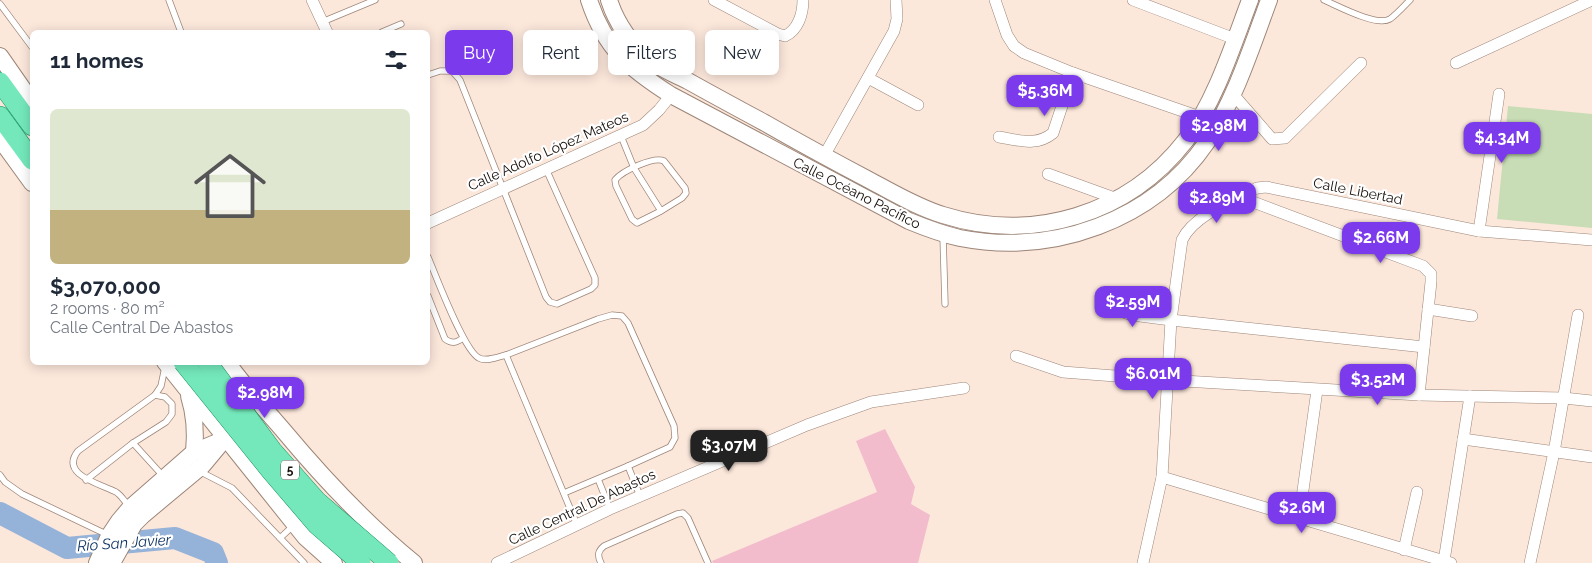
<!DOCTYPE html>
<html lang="en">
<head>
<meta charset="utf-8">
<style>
  :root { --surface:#fff; --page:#f6f6f7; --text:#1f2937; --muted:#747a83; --accent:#7c3aed }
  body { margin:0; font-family:Raleway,sans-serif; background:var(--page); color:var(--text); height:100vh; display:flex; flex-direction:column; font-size:19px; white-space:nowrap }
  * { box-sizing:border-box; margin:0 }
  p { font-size:16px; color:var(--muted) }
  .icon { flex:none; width:28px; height:28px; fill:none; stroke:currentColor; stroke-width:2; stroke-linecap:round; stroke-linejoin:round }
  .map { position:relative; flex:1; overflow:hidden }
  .drawer { position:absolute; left:30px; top:30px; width:400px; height:335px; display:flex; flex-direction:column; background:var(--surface); border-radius:8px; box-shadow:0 2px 12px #0003 }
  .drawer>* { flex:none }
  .top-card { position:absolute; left:445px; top:30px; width:475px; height:45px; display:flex; gap:10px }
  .price { position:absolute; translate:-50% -42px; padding:0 11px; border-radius:10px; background:var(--accent); color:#fff; font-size:16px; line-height:32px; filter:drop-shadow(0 1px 2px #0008) }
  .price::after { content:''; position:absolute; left:50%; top:30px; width:15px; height:11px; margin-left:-8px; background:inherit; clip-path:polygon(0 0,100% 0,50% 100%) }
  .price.selected { background:#222; color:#fff }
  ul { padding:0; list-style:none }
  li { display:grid; align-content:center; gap:10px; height:265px; padding:0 20px }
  li span { display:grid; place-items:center; height:155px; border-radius:8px; color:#555 }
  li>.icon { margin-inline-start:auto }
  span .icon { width:90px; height:90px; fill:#fffc; stroke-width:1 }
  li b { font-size:21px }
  h2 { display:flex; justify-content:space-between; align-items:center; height:60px; padding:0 20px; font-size:21px }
  .pill { padding:0 18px; border-radius:8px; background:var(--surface); box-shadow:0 2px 12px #0003; font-size:18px; line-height:45px }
  .pill.selected { background:var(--accent); color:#fff }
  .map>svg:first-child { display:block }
  .green { fill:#c8ddb6 }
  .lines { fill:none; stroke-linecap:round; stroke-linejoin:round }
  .river { stroke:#95b2d9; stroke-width:22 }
  .building { fill:#f2bccc }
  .lane-casing { stroke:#9d8678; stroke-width:7 }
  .street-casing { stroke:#9d8678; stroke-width:12 }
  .secondary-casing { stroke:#9d8678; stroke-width:18 }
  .primary-casing { stroke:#16915f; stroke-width:20 }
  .lane { stroke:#fff; stroke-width:5.5 }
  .street { stroke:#fff; stroke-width:11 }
  .secondary { stroke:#fff; stroke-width:16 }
  .primary { stroke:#74e8bb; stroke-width:19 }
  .primary-bridge-casing { stroke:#16915f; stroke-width:20; stroke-linecap:butt }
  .primary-bridge { stroke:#74e8bb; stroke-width:19 }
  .labels { text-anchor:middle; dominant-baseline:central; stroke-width:4.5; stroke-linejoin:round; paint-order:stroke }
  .shield { fill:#fff; stroke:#5b5652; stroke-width:1 }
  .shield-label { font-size:12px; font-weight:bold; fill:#150d08 }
  .street-label { font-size:14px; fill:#150d08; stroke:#fff }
  .water-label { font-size:15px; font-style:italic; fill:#0f3565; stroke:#fff }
</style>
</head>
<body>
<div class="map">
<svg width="1592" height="563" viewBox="0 0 1592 563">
  <rect width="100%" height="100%" fill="#fce7db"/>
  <polygon class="green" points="1508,106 1592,114 1592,228 1497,219"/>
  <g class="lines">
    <polyline class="river" points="0,513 67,548 175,538 213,553 217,563"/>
  </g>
  <polygon class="building" points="885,429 915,487 911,504 930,515 918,563 713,563 712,561 877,492 856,441"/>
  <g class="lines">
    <g class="lane-casing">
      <g id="lane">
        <polyline points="169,0 181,32"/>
        <path d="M1324,0C1338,6 1377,27 1390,19C1397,14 1404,6 1410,0"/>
        <polyline points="0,4 32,47"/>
        <polyline points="322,22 375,0"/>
        <polyline points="382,32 401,24"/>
        <polyline points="428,75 440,71 452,71 460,80 546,297 550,302 557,304 591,289 595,285 595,278 546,169"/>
        <path d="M621,136L634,168L661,211L682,198L686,193L685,188L664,161C654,156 622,171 615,180L616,186L632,219L637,223L661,211"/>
        <polyline points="943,236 945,304"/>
        <path d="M428,257C436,276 464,351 479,358C486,362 498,357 506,355"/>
        <path d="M428,296L445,339C452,344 456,343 463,338"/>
        <polyline points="133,443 163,476"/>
        <polyline points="199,471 232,488 304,563"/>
        <polyline points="0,475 5,482 22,494 108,535"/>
        <polyline points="598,479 610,509"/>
        <polyline points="86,480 133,443 166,422 172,414 172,404 165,397 155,395"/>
        <polyline points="564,493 628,466"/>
        <path d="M129,506C125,502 121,495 116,492C101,484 59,475 78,451L155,395L161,386L165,367"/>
        <polyline points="577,525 506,355 598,319 612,315 622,316 628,323 674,426 675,438 670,447 628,466 640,496"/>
        <polyline points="280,538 293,526"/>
        <path d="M601,563C597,555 598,551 604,546L677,514L683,513L688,518L708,563"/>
      </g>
    </g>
    <g class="street-casing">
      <g id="street">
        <polyline points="312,0 327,32"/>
        <path d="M714,0L778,34L785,36C798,30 803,14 803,0"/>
        <polyline points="995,0 1007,35 1014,46 1024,53 1073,73 1200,117 1220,120"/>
        <polyline points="1133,0 1235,39"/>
        <polyline points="1456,63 1592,0"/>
        <polyline points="868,78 918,105"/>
        <polyline points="1232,93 1272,139 1285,138 1361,63"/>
        <path d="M999,137C1019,140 1036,147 1053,133L1073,73"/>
        <polyline points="824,156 894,31 897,19 896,0"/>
        <polyline points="1048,174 1117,199"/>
        <polyline points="1240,197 1423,266 1431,274 1431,282 1419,395"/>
        <polyline points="428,223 643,125 659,110 671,95"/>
        <polyline points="1479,231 1499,94"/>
        <polyline points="1101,304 1132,315 1171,320 1424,347"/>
        <polyline points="1428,309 1472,316"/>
        <polyline points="1016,356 1063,372 1167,380 1419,395 1564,398 1592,401"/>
        <polyline points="1463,439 1592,457"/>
        <polyline points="1162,477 1451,563"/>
        <polyline points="1299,519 1317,390"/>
        <polyline points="1404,550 1417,492"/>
        <polyline points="1444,561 1470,396"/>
        <polyline points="497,563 610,509 807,425 871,402 964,388"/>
        <path d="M1143,563L1162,477L1171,320L1182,240C1193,216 1233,200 1257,188L1266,187L1479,231L1592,240"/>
        <polyline points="1530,563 1554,452 1578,315"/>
      </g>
    </g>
    <g class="secondary-casing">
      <g id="secondary">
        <path d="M589,0C605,49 630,69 671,95L909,221C926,228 942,234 960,238C1053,256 1153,221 1207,142C1234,102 1252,46 1269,0"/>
        <path d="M609,0C617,25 631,44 651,61C661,69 676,75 688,81C713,95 739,109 765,123C800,143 835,162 871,181C894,193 917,207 943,215C1032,243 1128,215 1186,140C1215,102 1233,45 1250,0"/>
        <polyline points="0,56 32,102"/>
        <polyline points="0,139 32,183"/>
        <polyline points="165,362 305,537 334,563"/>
        <path d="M227,362C244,386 264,408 283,430C323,478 365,523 414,563"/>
        <path d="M189,396C195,415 196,433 194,452"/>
        <polyline points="97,563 109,536 119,521 130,508 194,452 225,439 235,437"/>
        <polyline points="112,563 134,524 143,515 203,465 223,441"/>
      </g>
    </g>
    <g class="primary-casing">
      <g id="primary">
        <polyline points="0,82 32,126"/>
        <polyline points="0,116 32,160"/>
      </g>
    </g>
    <use href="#lane" class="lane"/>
    <use href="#street" class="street"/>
    <use href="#secondary" class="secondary"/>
    <use href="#primary" class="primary"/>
    <g class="primary-bridge-casing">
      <g id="primary-bridge">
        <polyline points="183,362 270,470 317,525 361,563"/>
        <polyline points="207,362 272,450 317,501 389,563"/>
      </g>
    </g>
    <use href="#primary-bridge" class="primary-bridge"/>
  </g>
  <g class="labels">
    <rect class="shield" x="281" y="460.5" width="18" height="19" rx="4"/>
    <g class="shield-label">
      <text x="290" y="470">5</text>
    </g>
    <g class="street-label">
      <text transform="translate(548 151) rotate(-24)">Calle Adolfo López Mateos</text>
      <text transform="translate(1358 191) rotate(11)">Calle Libertad</text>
      <text transform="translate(857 193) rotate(27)">Calle Océano Pacífico</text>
      <text transform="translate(582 507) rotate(-25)">Calle Central De Abastos</text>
    </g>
    <g class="water-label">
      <text transform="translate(124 543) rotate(-4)">Río San Javier</text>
    </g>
  </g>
</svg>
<b class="price" style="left:1045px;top:117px">$5.36M</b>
<b class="price" style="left:1219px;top:152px">$2.98M</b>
<b class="price" style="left:1502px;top:164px">$4.34M</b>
<b class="price" style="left:1217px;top:224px">$2.89M</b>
<b class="price" style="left:1381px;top:264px">$2.66M</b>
<b class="price" style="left:1133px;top:328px">$2.59M</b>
<b class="price" style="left:1153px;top:400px">$6.01M</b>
<b class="price" style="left:1378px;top:406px">$3.52M</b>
<b class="price" style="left:265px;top:419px">$2.98M</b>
<b class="price selected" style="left:729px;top:472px">$3.07M</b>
<b class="price" style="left:1302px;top:534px">$2.6M</b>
<div class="top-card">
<a class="pill selected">Buy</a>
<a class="pill">Rent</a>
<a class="pill">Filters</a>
<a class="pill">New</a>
</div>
<section class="drawer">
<h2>11 homes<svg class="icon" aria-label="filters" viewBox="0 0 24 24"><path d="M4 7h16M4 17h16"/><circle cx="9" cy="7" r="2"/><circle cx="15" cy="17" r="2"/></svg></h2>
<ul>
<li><span style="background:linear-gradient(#dfe7d0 65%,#c2b280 0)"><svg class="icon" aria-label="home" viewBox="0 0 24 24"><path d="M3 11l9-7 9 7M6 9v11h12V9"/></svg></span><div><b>$3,070,000</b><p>2 rooms · 80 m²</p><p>Calle Central De Abastos</p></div></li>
</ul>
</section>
</div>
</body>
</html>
